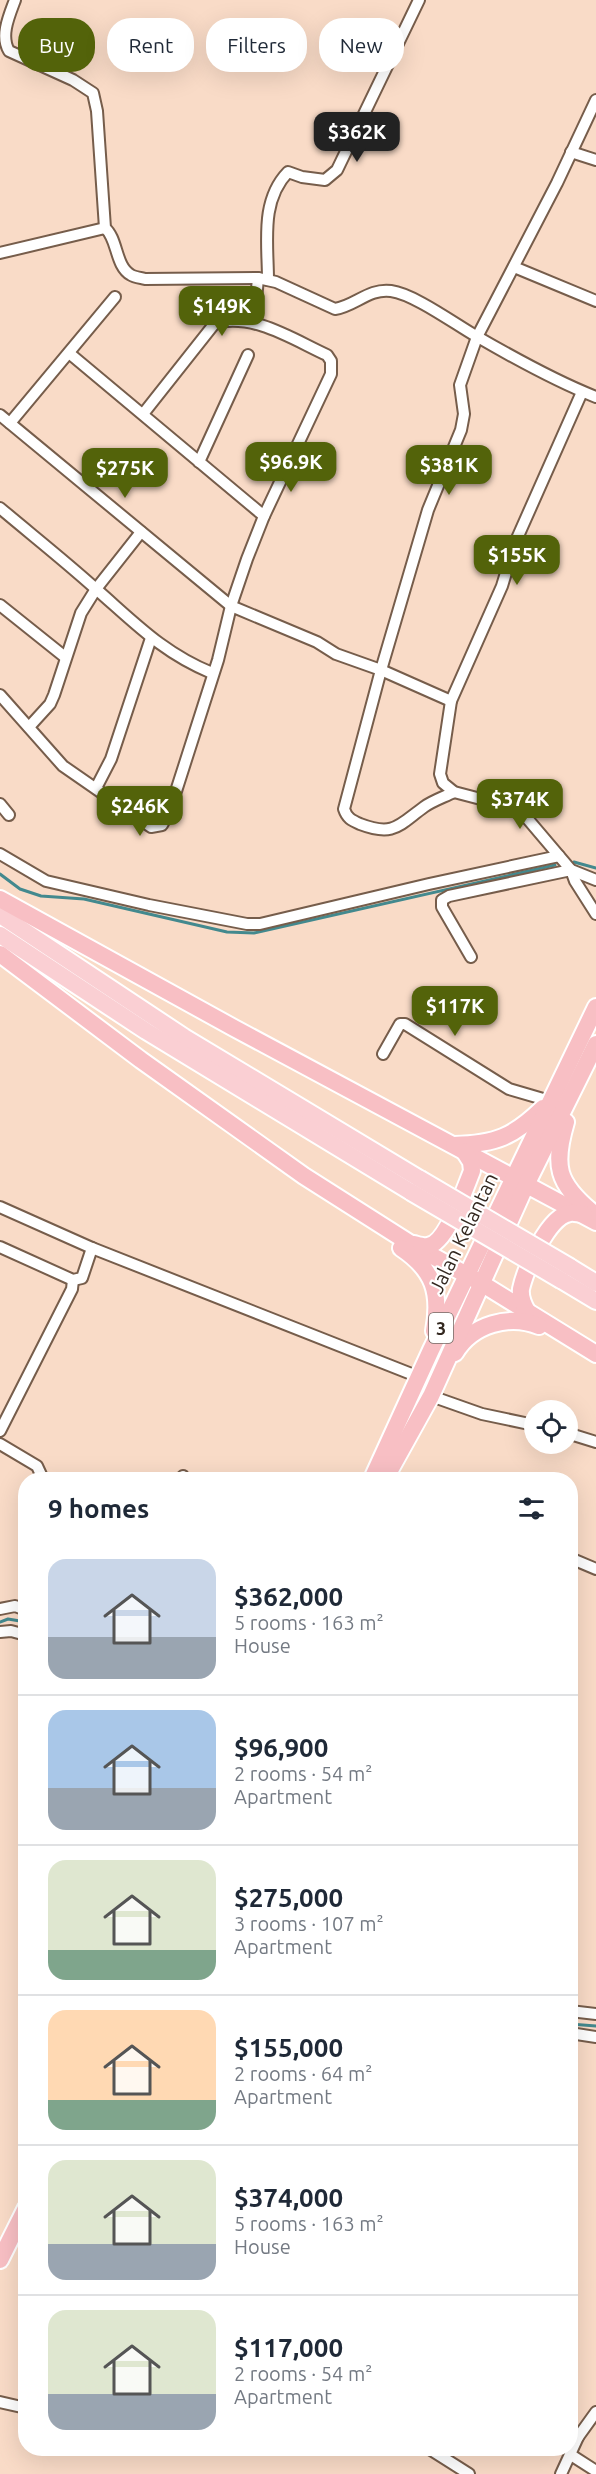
<!DOCTYPE html>
<html lang="en">
<head>
<meta charset="utf-8">
<style>
  :root { --surface:#fff; --page:#f2f2f3; --text:#1f2937; --muted:#747a83; --line:#e0e1e3; --accent:#53630a }
  body { margin:0; font-family:Ubuntu,sans-serif; background:var(--page); color:var(--text); height:100vh; display:flex; flex-direction:column; font-size:22px; white-space:nowrap }
  * { box-sizing:border-box; margin:0 }
  p { font-size:20px; color:var(--muted) }
  .icon { flex:none; width:33px; height:33px; fill:none; stroke:currentColor; stroke-width:2; stroke-linecap:round; stroke-linejoin:round }
  .map { position:relative; flex:1; overflow:hidden }
  .sheet { position:absolute; left:18px; top:1472px; width:560px; height:984px; display:flex; flex-direction:column; background:var(--surface); border-radius:24px; box-shadow:0 6px 24px #0002 }
  .sheet>* { flex:none }
  .guide { position:absolute; left:18px; top:18px; width:561px; height:54px; display:flex; gap:12px }
  .tools { position:absolute; left:524px; top:1400px; display:grid; gap:12px }
  .tools a { display:grid; place-items:center; width:54px; height:54px; border-radius:50%; background:var(--surface); box-shadow:0 6px 24px #0002; font-size:30px }
  .price { position:absolute; translate:-50% -51px; padding:0 14px; border-radius:12px; background:var(--accent); color:#fff; font-size:20px; line-height:39px; filter:drop-shadow(0 2px 3px #0008) }
  .price::after { content:''; position:absolute; left:50%; top:36px; width:18px; height:14px; margin-left:-9px; background:inherit; clip-path:polygon(0 0,100% 0,50% 100%) }
  .price.current { background:#222; color:#fff }
  ul { padding:0; list-style:none }
  li { display:flex; align-items:center; gap:18px; height:150px; padding:0 30px }
  li+li { border-top:2px solid var(--line) }
  li span { display:grid; place-items:center; flex:none; width:168px; height:120px; border-radius:18px; color:#555 }
  li>.icon { margin-inline-start:auto }
  span .icon { width:72px; height:72px; fill:#fffc; stroke-width:1 }
  li b { font-size:26px }
  h2 { display:flex; justify-content:space-between; align-items:center; height:72px; padding:0 30px; font-size:26px }
  .chip { padding:0 21px; border-radius:24px; background:var(--surface); box-shadow:0 6px 24px #0002; font-size:21px; line-height:54px }
  .chip.current { background:var(--accent); color:#fff }
  .map>svg:first-child { display:block }
  .lines { fill:none; stroke-linecap:round; stroke-linejoin:round }
  .stream { stroke:#43898e; stroke-width:3 }
  .minor-casing { stroke:#765d4b; stroke-width:14 }
  .primary-casing { stroke:#fff; stroke-width:20 }
  .trunk-casing { stroke:#fff; stroke-width:20 }
  .minor { stroke:#fff; stroke-width:10 }
  .primary { stroke:#facfd3; stroke-width:16 }
  .trunk { stroke:#f8bfc4; stroke-width:16 }
  .primary-bridge-casing { stroke:#fff; stroke-width:20; stroke-linecap:butt }
  .primary-bridge { stroke:#facfd3; stroke-width:16 }
  .labels { text-anchor:middle; dominant-baseline:central; stroke-width:4.5; stroke-linejoin:round; paint-order:stroke }
  .shield { fill:#fff; stroke:#706863; stroke-width:1.5 }
  .shield-label { font-size:18px; font-weight:bold; fill:#332820 }
  .street-label { font-size:20px; fill:#332820; stroke:#fff }
</style>
</head>
<body>
<div class="map">
<svg width="596" height="2474" viewBox="0 0 596 2474">
  <rect width="100%" height="100%" fill="#f9dbc7"/>
  <g class="lines">
    <g class="stream">
      <polyline points="574,862 596,868"/>
      <polyline points="0,874 20,889 41,896 84,899 227,932 254,933 555,865"/>
      <polyline points="0,1622 8,1619 26,1622"/>
      <polyline points="570,2024 596,2026"/>
    </g>
    <g class="minor-casing">
      <g id="minor">
        <path d="M15,0C9,16 0,36 9,51L73,80L93,93L97,111L105,228C118,239 115,266 131,275C134,277 141,278 145,279L258,278L276,282L335,309C355,306 369,288 391,291C414,294 455,324 476,336C514,358 555,381 596,397"/>
        <polyline points="571,152 596,160"/>
        <polyline points="0,253 105,228"/>
        <polyline points="514,267 596,301"/>
        <path d="M268,280C268,243 260,201 288,172L302,177L325,180L337,170L419,0"/>
        <polyline points="254,322 258,278"/>
        <polyline points="69,353 264,516"/>
        <polyline points="582,392 515,543 502,586 451,701 440,774 443,783 454,792 500,804 526,817 571,870 596,880"/>
        <polyline points="0,415 231,606 317,642 336,654 381,670 451,701"/>
        <polyline points="10,423 115,297"/>
        <polyline points="199,462 248,355"/>
        <path d="M0,508C32,535 65,561 96,589C135,623 163,653 212,673"/>
        <polyline points="0,605 65,657"/>
        <path d="M0,695L63,766L151,827L162,825L170,810L218,660L231,606L247,559L264,516L331,374V361L327,355C292,339 254,313 215,323L143,414"/>
        <polyline points="29,727 50,704 54,695 81,613 96,589 141,532"/>
        <polyline points="96,788 111,759 151,638"/>
        <path d="M454,792C444,797 432,801 424,807C399,825 394,837 360,824C351,820 347,818 344,809L381,670L428,510L461,430L464,414L460,385L477,337L557,183L596,100"/>
        <polyline points="0,804 9,815"/>
        <polyline points="0,854 46,881 149,905 247,924 260,924 429,884 559,856"/>
        <polyline points="471,957 442,907 442,900 449,896 571,870 575,881 596,914"/>
        <polyline points="383,1054 400,1024 405,1024 509,1089 550,1101"/>
        <polyline points="0,1207 92,1248 419,1377"/>
        <polyline points="0,1247 73,1280 82,1278 92,1248"/>
        <polyline points="431,1396 482,1414 534,1425"/>
        <polyline points="0,1431 72,1289 73,1280"/>
        <polyline points="567,1433 596,1442"/>
        <polyline points="0,1444 37,1466 43,1479"/>
        <polyline points="182,1479 183,1476"/>
        <polyline points="570,1558 596,1569"/>
        <polyline points="0,1609 15,1606 26,1610"/>
        <polyline points="0,1632 11,1631 26,1635"/>
        <polyline points="570,2011 596,2014"/>
        <polyline points="570,2033 596,2037"/>
        <polyline points="0,2402 26,2408"/>
        <polyline points="570,2433 578,2437 596,2412"/>
        <polyline points="428,2448 469,2474"/>
        <polyline points="571,2455 596,2471"/>
        <polyline points="561,2474 578,2437"/>
      </g>
    </g>
    <g class="primary-casing">
      <g id="primary">
        <polyline points="0,915 184,1037 420,1179"/>
        <polyline points="0,935 146,1031 411,1192"/>
        <polyline points="570,1267 596,1283"/>
        <polyline points="561,1280 596,1301"/>
      </g>
    </g>
    <g class="trunk-casing">
      <g id="trunk">
        <polyline points="0,899 234,1028 596,1222"/>
        <polyline points="0,954 141,1060 304,1176 411,1244 481,1283 596,1354"/>
        <path d="M566,1122C553,1166 557,1183 592,1212"/>
        <path d="M454,1145C496,1144 513,1137 543,1108"/>
        <path d="M414,1244C418,1245 424,1247 428,1246C447,1243 465,1188 472,1171L471,1162L464,1151"/>
        <path d="M401,1248C434,1270 441,1293 434,1331"/>
        <path d="M527,1311C523,1304 520,1297 521,1289C525,1270 548,1216 570,1213C574,1212 579,1214 584,1214"/>
        <path d="M455,1353C472,1324 510,1314 539,1326"/>
        <polyline points="372,1479 431,1350 596,1007"/>
        <polyline points="385,1479 431,1396 526,1185 596,1044"/>
        <polyline points="0,2260 26,2208"/>
      </g>
    </g>
    <use href="#minor" class="minor"/>
    <use href="#primary" class="primary"/>
    <use href="#trunk" class="trunk"/>
    <g class="primary-bridge-casing">
      <g id="primary-bridge">
        <polyline points="420,1179 570,1267"/>
        <polyline points="411,1192 561,1280"/>
      </g>
    </g>
    <use href="#primary-bridge" class="primary-bridge"/>
  </g>
  <g class="labels">
    <rect class="shield" x="429" y="1313" width="24" height="30" rx="4.5"/>
    <g class="shield-label">
      <text x="441" y="1328">3</text>
    </g>
    <g class="street-label">
      <text transform="translate(463 1233) rotate(-64)">Jalan Kelantan</text>
    </g>
  </g>
</svg>
<div class="tools">
<a><svg class="icon" aria-label="locate" viewBox="0 0 24 24"><circle cx="12" cy="12" r="6"/><path d="M12 2v4M12 18v4M2 12h4M18 12h4"/></svg></a>
</div>
<b class="price current" style="left:357px;top:163px">$362K</b>
<b class="price" style="left:222px;top:337px">$149K</b>
<b class="price" style="left:291px;top:493px">$96.9K</b>
<b class="price" style="left:449px;top:496px">$381K</b>
<b class="price" style="left:125px;top:499px">$275K</b>
<b class="price" style="left:517px;top:586px">$155K</b>
<b class="price" style="left:520px;top:830px">$374K</b>
<b class="price" style="left:140px;top:837px">$246K</b>
<b class="price" style="left:455px;top:1037px">$117K</b>
<div class="guide">
<a class="chip current">Buy</a>
<a class="chip">Rent</a>
<a class="chip">Filters</a>
<a class="chip">New</a>
</div>
<section class="sheet">
<h2>9 homes<svg class="icon" aria-label="filters" viewBox="0 0 24 24"><path d="M4 7h16M4 17h16"/><circle cx="9" cy="7" r="2"/><circle cx="15" cy="17" r="2"/></svg></h2>
<ul>
<li><span style="background:linear-gradient(#c9d6e8 65%,#9aa5b1 0)"><svg class="icon" aria-label="home" viewBox="0 0 24 24"><path d="M3 11l9-7 9 7M6 9v11h12V9"/></svg></span><div><b>$362,000</b><p>5 rooms · 163 m²</p><p>House</p></div></li>
<li><span style="background:linear-gradient(#a9c7e8 65%,#9aa5b1 0)"><svg class="icon" aria-label="home" viewBox="0 0 24 24"><path d="M3 11l9-7 9 7M6 9v11h12V9"/></svg></span><div><b>$96,900</b><p>2 rooms · 54 m²</p><p>Apartment</p></div></li>
<li><span style="background:linear-gradient(#dfe7d0 75%,#7fa58c 0)"><svg class="icon" aria-label="home" viewBox="0 0 24 24"><path d="M3 11l9-7 9 7M6 9v11h12V9"/></svg></span><div><b>$275,000</b><p>3 rooms · 107 m²</p><p>Apartment</p></div></li>
<li><span style="background:linear-gradient(#ffd9b3 75%,#7fa58c 0)"><svg class="icon" aria-label="home" viewBox="0 0 24 24"><path d="M3 11l9-7 9 7M6 9v11h12V9"/></svg></span><div><b>$155,000</b><p>2 rooms · 64 m²</p><p>Apartment</p></div></li>
<li><span style="background:linear-gradient(#dfe7d0 70%,#9aa5b1 0)"><svg class="icon" aria-label="home" viewBox="0 0 24 24"><path d="M3 11l9-7 9 7M6 9v11h12V9"/></svg></span><div><b>$374,000</b><p>5 rooms · 163 m²</p><p>House</p></div></li>
<li><span style="background:linear-gradient(#dfe7d0 70%,#9aa5b1 0)"><svg class="icon" aria-label="home" viewBox="0 0 24 24"><path d="M3 11l9-7 9 7M6 9v11h12V9"/></svg></span><div><b>$117,000</b><p>2 rooms · 54 m²</p><p>Apartment</p></div></li>
</ul>
</section>
</div>
</body>
</html>
